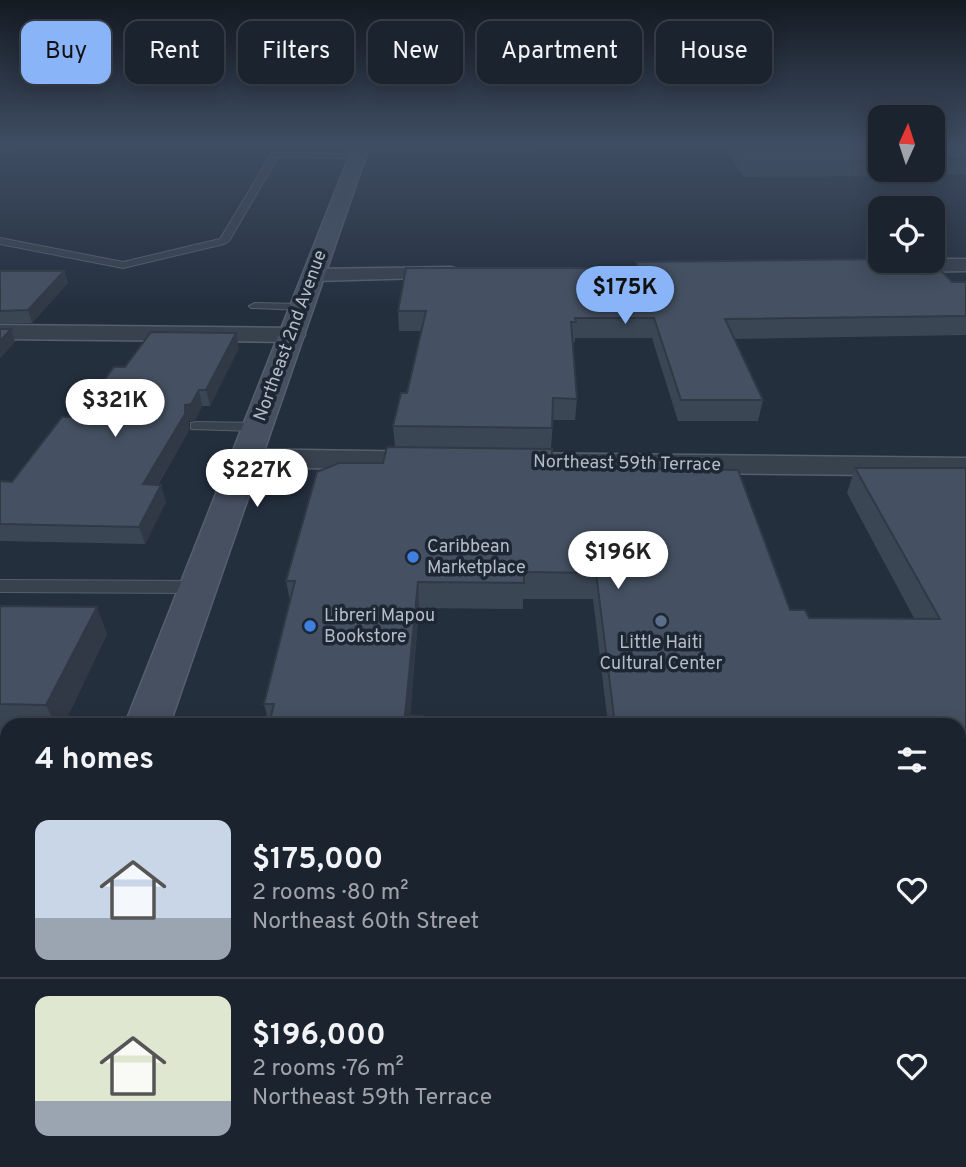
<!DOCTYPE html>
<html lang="en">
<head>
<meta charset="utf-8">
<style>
  :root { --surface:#1b232e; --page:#242b36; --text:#f1f3f6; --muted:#a0a4aa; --line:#39404a; --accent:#8ab4f8 }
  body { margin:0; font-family:Overpass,sans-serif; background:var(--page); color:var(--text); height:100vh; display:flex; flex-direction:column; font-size:26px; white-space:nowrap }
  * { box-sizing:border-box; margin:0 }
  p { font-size:23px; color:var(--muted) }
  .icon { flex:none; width:38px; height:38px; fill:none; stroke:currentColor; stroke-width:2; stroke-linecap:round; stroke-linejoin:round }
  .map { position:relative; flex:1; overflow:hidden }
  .side { position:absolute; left:0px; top:718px; width:966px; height:450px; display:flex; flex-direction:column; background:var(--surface); border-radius:21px 21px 0 0; box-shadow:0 4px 18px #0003,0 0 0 2px var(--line) }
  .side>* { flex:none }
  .hud { position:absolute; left:21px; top:21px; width:924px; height:63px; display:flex; gap:14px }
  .needle { width:46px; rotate:3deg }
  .buttons { position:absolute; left:868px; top:105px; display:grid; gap:14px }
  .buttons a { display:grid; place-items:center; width:77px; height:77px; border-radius:14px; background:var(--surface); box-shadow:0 4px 18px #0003,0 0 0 2px var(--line); font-size:35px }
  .price { position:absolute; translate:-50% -60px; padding:0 16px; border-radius:24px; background:#fff; color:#222; font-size:23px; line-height:46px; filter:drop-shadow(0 2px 4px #0008) }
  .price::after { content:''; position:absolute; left:50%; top:42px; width:21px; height:16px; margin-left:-10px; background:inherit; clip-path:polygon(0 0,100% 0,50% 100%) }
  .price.active { background:var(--accent); color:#111 }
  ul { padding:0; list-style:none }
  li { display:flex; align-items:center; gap:21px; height:175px; padding:0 35px }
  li+li { border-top:2px solid var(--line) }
  li span { display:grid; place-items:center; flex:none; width:196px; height:140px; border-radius:14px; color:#555 }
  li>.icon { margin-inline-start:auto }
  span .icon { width:84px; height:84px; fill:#fffc; stroke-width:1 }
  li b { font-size:30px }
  h2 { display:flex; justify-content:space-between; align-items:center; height:84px; padding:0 35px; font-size:30px }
  .chip { padding:0 24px; border-radius:14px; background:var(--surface); box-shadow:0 4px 18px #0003,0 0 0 2px var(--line); font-size:24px; line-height:63px }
  .chip.active { background:var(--accent); color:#111 }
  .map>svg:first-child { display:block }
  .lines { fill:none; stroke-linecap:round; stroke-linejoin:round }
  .service-casing { stroke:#565f6c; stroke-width:2 }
  .minor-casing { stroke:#565f6c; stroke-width:3 }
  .secondary-casing { stroke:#565f6c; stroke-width:3 }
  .service { fill:#38414e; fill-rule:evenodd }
  .minor { fill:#38414e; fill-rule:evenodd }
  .secondary { fill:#465061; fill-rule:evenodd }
  .wall { fill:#3b4654 }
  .shaded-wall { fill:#303945 }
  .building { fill:#455162; stroke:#303945; stroke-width:2 }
  .shop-dot { fill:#3f7fe0; stroke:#1d2633; stroke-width:2.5 }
  .service-dot { fill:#5c6f8a; stroke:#1d2633; stroke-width:2.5 }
  .labels { text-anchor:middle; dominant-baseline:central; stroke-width:7; stroke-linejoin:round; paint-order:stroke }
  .street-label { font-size:18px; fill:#b4bcc9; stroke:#1d2633 }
  .poi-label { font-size:18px; fill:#b4bcc9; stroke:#1d2633; text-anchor:start }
</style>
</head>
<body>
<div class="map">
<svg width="966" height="1167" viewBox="0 0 966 1167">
  <rect width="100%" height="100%" fill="#242f3e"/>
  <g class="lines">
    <g class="service-casing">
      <g id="service">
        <polygon points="272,153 358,154 362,156 358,158 278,157 229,241 224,244 123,268 0,244 0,238 123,262 220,239"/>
        <polygon points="255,303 303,304 309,307 303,310 251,308 249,306"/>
        <polygon points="196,422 258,423 265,427 258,431 191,429 191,423"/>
        <polygon points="0,580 198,581 207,587 198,593 0,592"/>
        <polygon points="568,1160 598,1160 599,1167 569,1167"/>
      </g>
    </g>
    <g class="minor-casing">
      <g id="minor">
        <polygon points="355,144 539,144 531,149 362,150 357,148"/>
        <polygon points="933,259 966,259 966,271 843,273 836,271 833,267 836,263 843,261"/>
        <polygon points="451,267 458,269 462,273 458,277 314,281 307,279 303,275 307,271 314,269"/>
        <polygon points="0,325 293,328 301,330 305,335 301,340 293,342 0,339"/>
        <polygon points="246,449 432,452 442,455 447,461 442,467 432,470 246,467 236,464 231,458 236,452"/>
        <polygon points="505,453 966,458 966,476 505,471 495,468 490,462 495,456"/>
        <polygon points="0,891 7,893 7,988 0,990"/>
        <rect x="959" y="932" width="7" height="50"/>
      </g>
    </g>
    <g class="secondary-casing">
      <g id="secondary">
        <polygon points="354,144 370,144 170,724 125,724"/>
        <polygon points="7,1062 7,1142 0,1145 0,1065"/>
      </g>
    </g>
    <use href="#service" class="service"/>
    <use href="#minor" class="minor"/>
    <use href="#secondary" class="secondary"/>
  </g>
  <g class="wall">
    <polygon points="722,144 880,144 880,170 933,170 933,144 966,144 966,174 906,174 905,176 744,177"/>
    <polygon points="636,262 892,269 952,282 966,282 966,335 734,339 763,400 758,421 678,421 652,338 575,338 575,342 573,342 577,399 575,420 553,420 551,449 552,467 790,610 809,618 914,618 847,493 855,468 966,468 966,852 959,852 959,724 608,724 593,599 523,599 523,609 419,608 410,716 423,716 423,724 269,724 264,704 290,601 286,581 383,463 395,447 393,426 407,393 422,331 399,331 398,311 635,268"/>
    <polygon points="0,271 64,271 68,283 32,323 0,323"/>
    <polygon points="239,348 210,406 202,406 195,420 189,421 189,430 158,485 166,502 145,544 0,541 0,481 12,482 77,417 125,367"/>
    <polygon points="0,606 107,634 64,724 7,724 7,732 0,732"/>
    <polygon points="622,1160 959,1160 966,1167 623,1167"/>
  </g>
  <g class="shaded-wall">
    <polygon points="0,144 25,144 0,160"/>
    <polygon points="64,271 68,283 32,323 28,310"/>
    <polygon points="11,329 15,342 0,359 0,341"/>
    <polygon points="236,333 239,348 210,406 206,390"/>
    <polygon points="199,390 202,406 195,420 189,421 189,430 148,501 143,484 185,405"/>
    <polygon points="161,485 166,502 145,544 139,527"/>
    <polygon points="418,582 419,608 409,724 405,715"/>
    <polygon points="97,607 107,634 64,724 55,724 46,705"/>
  </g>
  <g class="building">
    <polygon points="734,144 880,144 880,161 747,162"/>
    <rect x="933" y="144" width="33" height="15"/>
    <polygon points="880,259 880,261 884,261 892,269 938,268 952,282 966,282 966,316 725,319 763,400 681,400 654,318 575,318 576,322 571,322 577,399 553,398 552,428 393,426 401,393 407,393 426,311 398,311 406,268 638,268 636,262"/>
    <polygon points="0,271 64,271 28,310 0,311"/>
    <polygon points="0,329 11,329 0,341"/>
    <polygon points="151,332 236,333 206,390 199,390 191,404 185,405 185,414 143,484 161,485 139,527 0,524 0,481 12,482 62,417 77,417 114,367 125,367"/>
    <polygon points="387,447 552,449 552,467 738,470 790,610 805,610 809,618 940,619 855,468 966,468 966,826 959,826 959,724 615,724 596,573 524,572 524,583 418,582 405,715 423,716 422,724 269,724 274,704 264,704 295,581 286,581 317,472 339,463 383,463"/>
    <polygon points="0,606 97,607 46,705 0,704"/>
    <polygon points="959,1050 966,1050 966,1167 632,1167 631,1160 959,1160"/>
    <polygon points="178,1160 550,1160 550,1167 176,1167"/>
  </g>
  <linearGradient id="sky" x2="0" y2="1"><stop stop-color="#141a22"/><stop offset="0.47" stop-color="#3f4d63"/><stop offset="1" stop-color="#3f4d63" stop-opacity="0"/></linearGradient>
  <rect width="966" height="307" fill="url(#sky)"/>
  <g class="shop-dot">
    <circle cx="413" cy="557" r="7"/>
    <circle cx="310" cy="626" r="7"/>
  </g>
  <circle class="service-dot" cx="661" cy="621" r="7"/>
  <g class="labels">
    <g class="street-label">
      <text transform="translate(291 336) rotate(-70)">Northeast 2nd Avenue</text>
      <text transform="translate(627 464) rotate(1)">Northeast 59th Terrace</text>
    </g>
    <g class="poi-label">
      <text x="427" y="547">Caribbean<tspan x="427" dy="21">Marketplace</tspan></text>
      <text x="324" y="616">Libreri Mapou<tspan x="324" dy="21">Bookstore</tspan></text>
      <text x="661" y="643" text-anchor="middle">Little Haiti<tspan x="661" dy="21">Cultural Center</tspan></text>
    </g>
  </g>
</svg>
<div class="buttons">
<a><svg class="needle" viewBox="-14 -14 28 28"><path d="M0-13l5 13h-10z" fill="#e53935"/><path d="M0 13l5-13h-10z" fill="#a0a4aa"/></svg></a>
<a><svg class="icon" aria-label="locate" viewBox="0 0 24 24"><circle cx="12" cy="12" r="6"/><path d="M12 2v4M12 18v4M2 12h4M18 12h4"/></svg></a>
</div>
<b class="price active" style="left:625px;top:326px">$175K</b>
<b class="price" style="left:115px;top:439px">$321K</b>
<b class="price" style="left:257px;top:509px">$227K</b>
<b class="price" style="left:618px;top:591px">$196K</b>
<div class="hud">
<a class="chip active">Buy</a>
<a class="chip">Rent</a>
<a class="chip">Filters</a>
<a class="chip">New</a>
<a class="chip">Apartment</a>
<a class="chip">House</a>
</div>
<section class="side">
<h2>4 homes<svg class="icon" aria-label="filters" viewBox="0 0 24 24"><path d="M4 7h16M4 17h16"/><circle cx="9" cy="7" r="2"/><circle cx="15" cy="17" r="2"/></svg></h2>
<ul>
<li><span style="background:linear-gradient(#c9d6e8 70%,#9aa5b1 0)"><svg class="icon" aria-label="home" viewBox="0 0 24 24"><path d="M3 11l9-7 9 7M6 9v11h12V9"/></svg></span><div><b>$175,000</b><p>2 rooms · 80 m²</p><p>Northeast 60th Street</p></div><svg class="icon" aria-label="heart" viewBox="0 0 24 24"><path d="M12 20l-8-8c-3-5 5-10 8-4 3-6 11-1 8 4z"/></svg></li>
<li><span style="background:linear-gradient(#dfe7d0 75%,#9aa5b1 0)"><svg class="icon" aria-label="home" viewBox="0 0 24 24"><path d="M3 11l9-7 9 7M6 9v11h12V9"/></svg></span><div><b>$196,000</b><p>2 rooms · 76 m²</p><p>Northeast 59th Terrace</p></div><svg class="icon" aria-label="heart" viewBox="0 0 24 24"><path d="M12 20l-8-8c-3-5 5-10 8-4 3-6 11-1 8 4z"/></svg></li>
</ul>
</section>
</div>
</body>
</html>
